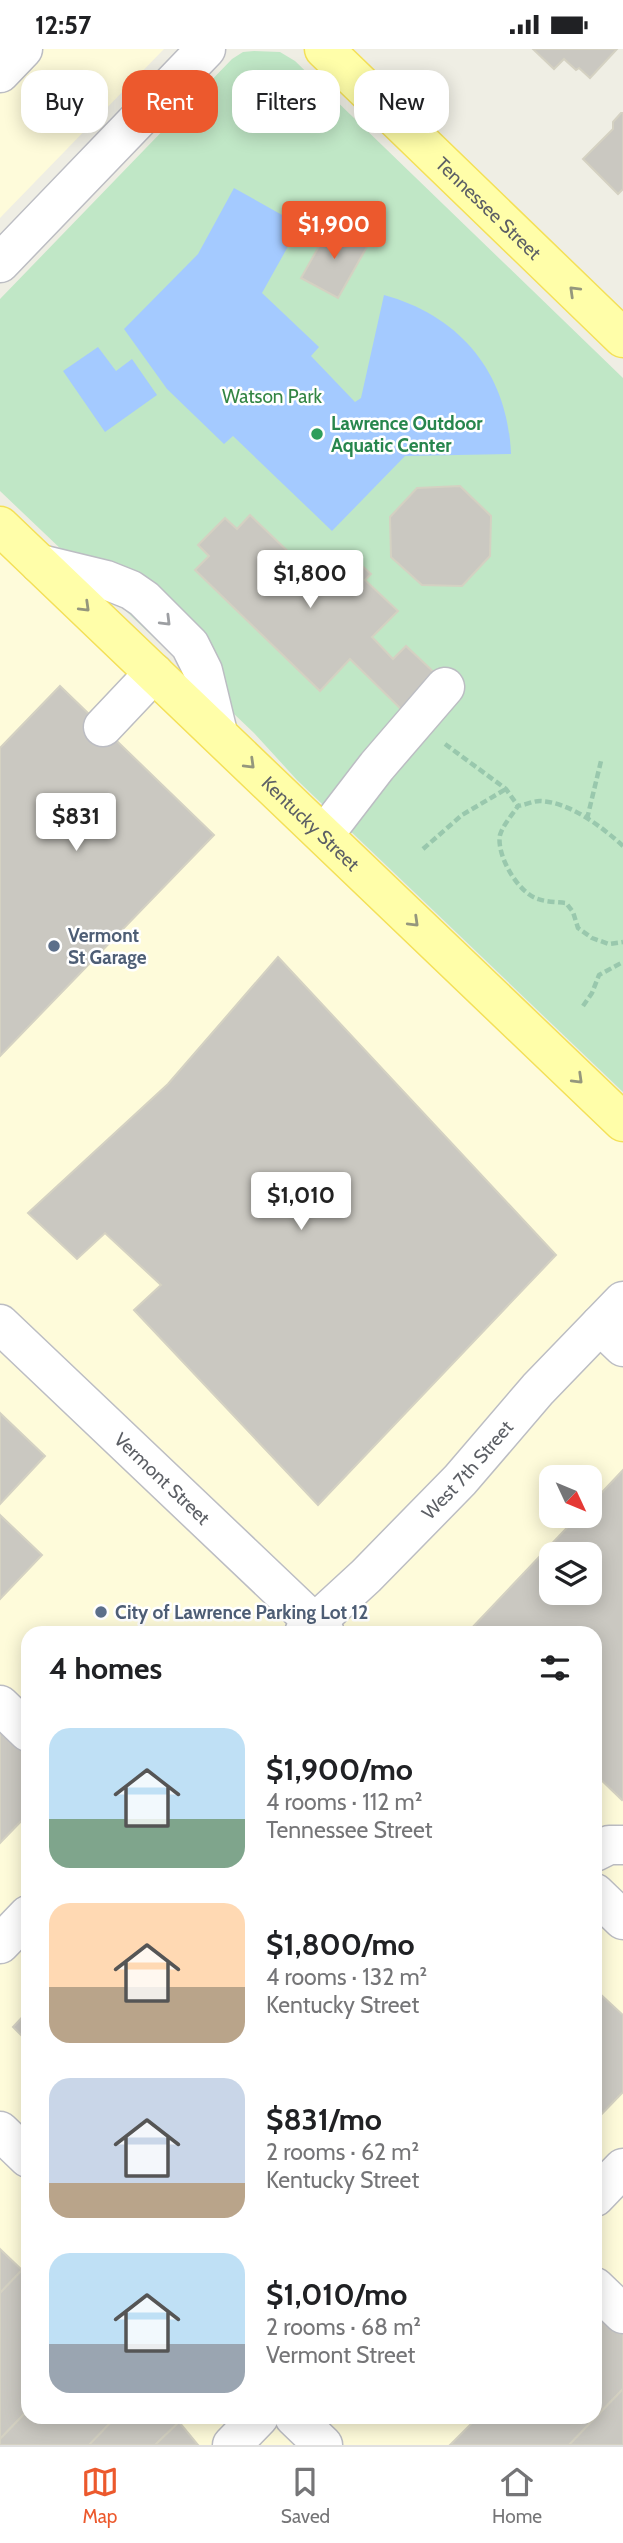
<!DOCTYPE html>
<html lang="en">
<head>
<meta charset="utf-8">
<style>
  :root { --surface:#fff; --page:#f2f2f2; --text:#202124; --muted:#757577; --line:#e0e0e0; --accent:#ec592d }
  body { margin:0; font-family:Cabin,sans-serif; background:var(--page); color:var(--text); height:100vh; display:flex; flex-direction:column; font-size:26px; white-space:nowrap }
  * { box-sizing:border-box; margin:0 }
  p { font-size:23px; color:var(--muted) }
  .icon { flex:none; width:38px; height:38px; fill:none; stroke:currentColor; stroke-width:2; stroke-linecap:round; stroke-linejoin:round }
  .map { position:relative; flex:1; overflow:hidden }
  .details { position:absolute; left:21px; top:1577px; width:581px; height:798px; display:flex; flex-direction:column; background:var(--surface); border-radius:21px; box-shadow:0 4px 18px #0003 }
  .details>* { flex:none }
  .hud { position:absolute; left:21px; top:21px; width:581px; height:63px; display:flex; gap:14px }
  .needle { width:46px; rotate:134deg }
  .tools { position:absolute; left:539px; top:1416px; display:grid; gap:14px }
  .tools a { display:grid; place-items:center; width:63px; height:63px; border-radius:14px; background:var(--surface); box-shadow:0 4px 18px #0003; font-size:35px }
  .price { position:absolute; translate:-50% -60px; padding:0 16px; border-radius:7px; background:#fff; color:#222; font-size:23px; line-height:46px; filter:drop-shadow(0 2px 4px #0008) }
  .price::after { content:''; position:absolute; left:50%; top:42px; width:21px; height:16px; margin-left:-10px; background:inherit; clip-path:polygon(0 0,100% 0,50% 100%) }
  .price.current { background:var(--accent); color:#fff }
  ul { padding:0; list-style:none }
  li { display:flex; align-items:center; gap:21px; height:175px; padding:0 28px }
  li span { display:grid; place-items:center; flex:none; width:196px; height:140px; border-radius:21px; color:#555 }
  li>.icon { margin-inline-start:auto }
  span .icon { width:84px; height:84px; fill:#fffc; stroke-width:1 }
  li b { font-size:30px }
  h2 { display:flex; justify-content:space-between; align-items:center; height:84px; padding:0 28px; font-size:30px }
  .chip { padding:0 24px; border-radius:21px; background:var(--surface); box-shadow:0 4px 18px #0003; font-size:24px; line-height:63px }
  .chip.current { background:var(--accent); color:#fff }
  .status { display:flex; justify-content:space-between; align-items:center; height:49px; padding:0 35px; background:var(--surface); direction:ltr }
  .status svg { height:19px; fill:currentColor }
  .tab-bar { display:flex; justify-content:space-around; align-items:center; height:98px; border-top:2px solid var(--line); background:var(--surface); font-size:19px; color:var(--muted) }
  .tab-bar a { display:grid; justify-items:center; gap:4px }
  .tab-bar .current { color:var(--accent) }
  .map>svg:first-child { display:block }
  .commercial { fill:#fefbda; fill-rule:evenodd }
  .green { fill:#c0e7c6 }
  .water { fill:#a4caff }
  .building { fill:#cac8c1; stroke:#d4d1c2; stroke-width:2; fill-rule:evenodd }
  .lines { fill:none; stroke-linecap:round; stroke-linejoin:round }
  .minor-casing { stroke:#bcbdc3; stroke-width:41 }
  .major-casing { stroke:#f4e058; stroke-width:41 }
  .path { stroke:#99c8ad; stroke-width:4.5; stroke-dasharray:7 3.5; stroke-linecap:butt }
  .minor { stroke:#fff; stroke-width:38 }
  .major { stroke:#fffea9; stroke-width:38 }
  .oneway { stroke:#95977d }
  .oneway2 { stroke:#9d9fa3 }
  .leisure-dot { fill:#2e9e5b; stroke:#fff; stroke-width:2.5 }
  .service-dot { fill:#5c6f8a; stroke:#fff; stroke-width:2.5 }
  .labels { text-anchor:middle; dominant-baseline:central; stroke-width:5; stroke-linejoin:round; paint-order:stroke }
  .street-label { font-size:19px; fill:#5c5f65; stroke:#fff }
  .park-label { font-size:19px; fill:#338543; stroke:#fff }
  .leisure-label { font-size:19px; font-weight:bold; fill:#27864d; stroke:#fff; text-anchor:start }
  .service-label { font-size:19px; font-weight:bold; fill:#4e5e75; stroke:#fff; text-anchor:start }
</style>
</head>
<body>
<div class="status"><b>12:57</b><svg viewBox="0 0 49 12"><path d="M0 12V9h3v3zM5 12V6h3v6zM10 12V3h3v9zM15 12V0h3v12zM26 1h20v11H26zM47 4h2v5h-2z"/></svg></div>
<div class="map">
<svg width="623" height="2396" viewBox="0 0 623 2396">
  <rect width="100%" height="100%" fill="#efeee4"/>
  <g class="commercial">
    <polygon points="0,0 164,0 0,169"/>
    <path d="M0,477L623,1073V2396H0ZM551,1428H590V1466H551ZM551,1505H590V1544H551ZM28,1584H595V2368H28Z"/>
  </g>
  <polygon class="green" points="254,2 280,3 295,12 623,329 623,1043 297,731 254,684 0,442 0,250 232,10 243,3"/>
  <g class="water">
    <path d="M234,139L300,176L262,244L319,298L311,307L355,353L361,349L384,246C461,267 508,325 511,405L405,407L332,482L233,387L224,395L167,340L124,280L198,205Z"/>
    <polygon points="98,298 116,322 132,310 157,346 105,383 63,322"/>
  </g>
  <g class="building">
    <polygon points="533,0 617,0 590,29 579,19 576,21 564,10 554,20"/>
    <polygon points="621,64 623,64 623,140 618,145 583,110 613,80 613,73"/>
    <polygon points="331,176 368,196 338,249 301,229"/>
    <polygon points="460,437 491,467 490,507 462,537 422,536 391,508 390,468 417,439"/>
    <polygon points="250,466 319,532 347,503 371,525 365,531 398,562 372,588 393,610 406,597 438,627 404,663 350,610 320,642 195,521 209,507 198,496 225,469 237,480"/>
    <polygon points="60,637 214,786 0,1007 0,699"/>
    <polygon points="278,908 556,1206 318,1456 134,1261 161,1236 105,1184 77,1210 28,1164 168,1035"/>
    <polygon points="0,1364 45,1407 0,1455"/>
    <path d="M623,1421V1750L622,1751L595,1725V1584H467L579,1466H590V1456ZM551,1505H590V1544H551Z"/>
    <polygon points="0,1466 42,1506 0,1550"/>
    <polygon points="0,1679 28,1706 28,1765 0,1794"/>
    <polygon points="598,1943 623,1966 623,2043 595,2072 595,1946"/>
    <polygon points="28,1962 28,1993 13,1978"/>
    <polygon points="0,2200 22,2221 0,2244"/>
    <polygon points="22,2221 28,2227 28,2361 0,2390 0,2244"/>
    <polygon points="595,2256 623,2283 623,2340 569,2396 450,2396 478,2368 595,2368"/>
    <polygon points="623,2340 623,2396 569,2396"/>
    <polygon points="28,2361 28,2368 116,2368 89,2396 0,2396 0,2390"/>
    <polygon points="116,2368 173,2368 179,2373 155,2396 89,2396"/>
    <polygon points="179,2373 198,2396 155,2396"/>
  </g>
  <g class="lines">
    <g class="minor-casing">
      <g id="minor">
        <polyline points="0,24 23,0"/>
        <polyline points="0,214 206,0"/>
        <polyline points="40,515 106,531 131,541 144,550 190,596 203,622 218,684"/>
        <polyline points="103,678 154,624"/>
        <polyline points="324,786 377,717 445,638"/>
        <path id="s1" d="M0,1275L325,1584"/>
        <polyline points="600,1276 623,1298"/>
        <path id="s2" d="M304,1584L366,1527L460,1431L538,1340L623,1252"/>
        <polyline points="0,1656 28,1683"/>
        <polyline points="595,1803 609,1796 623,1796"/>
        <polyline points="595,1844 623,1871"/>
        <polyline points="0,1895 28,1866"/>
        <polyline points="0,2082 28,2109"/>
        <polyline points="595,2148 623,2119"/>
        <polyline points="595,2238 623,2265"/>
        <polyline points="294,2368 323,2396"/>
        <polyline points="232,2396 259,2368"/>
      </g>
    </g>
    <g class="major-casing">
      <g id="major">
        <path id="s3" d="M324,0L623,289"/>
        <path id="s4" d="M0,477L623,1073"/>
      </g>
    </g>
    <g class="path">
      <polyline points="445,695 506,740 518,757"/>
      <polyline points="587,770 601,712"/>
      <path d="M623,797C602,778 570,753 540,752C533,752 525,756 518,757C512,766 503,776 500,786C496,806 518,844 538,850C546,853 557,853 566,854L573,863L578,879L592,889L609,895L623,893"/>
      <polyline points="423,800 462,766 506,740"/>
      <polyline points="583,957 592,944 599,926 623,913"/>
    </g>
    <use href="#minor" class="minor"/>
    <use href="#major" class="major"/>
  </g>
  <defs><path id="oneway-chevron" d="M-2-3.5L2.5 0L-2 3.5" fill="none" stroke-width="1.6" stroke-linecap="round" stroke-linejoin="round" transform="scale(1.75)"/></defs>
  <g class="oneway">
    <use href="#oneway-chevron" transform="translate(574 242) rotate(-136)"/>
    <use href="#oneway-chevron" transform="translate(85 558) rotate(44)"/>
    <use href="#oneway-chevron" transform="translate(250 715) rotate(44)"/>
    <use href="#oneway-chevron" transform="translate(414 873) rotate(44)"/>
    <use href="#oneway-chevron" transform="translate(578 1030) rotate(44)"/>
  </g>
  <use class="oneway2" href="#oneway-chevron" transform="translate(166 572) rotate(45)"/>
  <circle class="leisure-dot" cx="317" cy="385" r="7"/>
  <g class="service-dot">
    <circle cx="54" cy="897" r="7"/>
    <circle cx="101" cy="1563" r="7"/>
  </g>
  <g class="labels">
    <g class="street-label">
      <text stroke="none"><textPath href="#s3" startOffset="229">Tennessee Street</textPath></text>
      <text stroke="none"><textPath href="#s4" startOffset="430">Kentucky Street</textPath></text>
      <text stroke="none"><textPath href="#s2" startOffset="231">West 7th Street</textPath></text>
      <text stroke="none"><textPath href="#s1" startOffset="224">Vermont Street</textPath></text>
    </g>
    <g class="park-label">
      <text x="272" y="347">Watson Park</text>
    </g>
    <g class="leisure-label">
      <text x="331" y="374">Lawrence Outdoor<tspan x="331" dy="22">Aquatic Center</tspan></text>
    </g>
    <g class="service-label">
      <text x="68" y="886">Vermont<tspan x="68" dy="22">St Garage</tspan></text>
      <text x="115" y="1563">City of Lawrence Parking Lot 12</text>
    </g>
  </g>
</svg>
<div class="tools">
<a><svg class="needle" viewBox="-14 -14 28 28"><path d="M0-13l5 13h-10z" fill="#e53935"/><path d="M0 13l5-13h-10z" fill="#757577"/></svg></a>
<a><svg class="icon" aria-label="layers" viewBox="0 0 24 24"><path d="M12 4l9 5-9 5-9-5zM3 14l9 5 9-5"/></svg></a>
</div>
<b class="price current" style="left:334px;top:212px">$1,900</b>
<b class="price" style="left:310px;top:561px">$1,800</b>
<b class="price" style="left:76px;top:804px">$831</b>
<b class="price" style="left:301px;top:1183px">$1,010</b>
<div class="hud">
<a class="chip">Buy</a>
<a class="chip current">Rent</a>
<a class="chip">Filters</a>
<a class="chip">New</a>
</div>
<section class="details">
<h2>4 homes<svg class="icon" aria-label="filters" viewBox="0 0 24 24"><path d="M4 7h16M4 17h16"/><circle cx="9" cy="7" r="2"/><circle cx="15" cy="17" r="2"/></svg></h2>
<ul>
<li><span style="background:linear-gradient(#bfe0f5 65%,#7fa58c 0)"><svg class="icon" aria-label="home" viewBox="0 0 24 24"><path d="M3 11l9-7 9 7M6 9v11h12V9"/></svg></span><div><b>$1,900/mo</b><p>4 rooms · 112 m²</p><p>Tennessee Street</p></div></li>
<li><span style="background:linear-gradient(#ffd9b3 60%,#b9a48a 0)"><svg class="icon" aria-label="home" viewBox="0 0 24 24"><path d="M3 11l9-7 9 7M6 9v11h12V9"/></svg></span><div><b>$1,800/mo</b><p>4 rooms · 132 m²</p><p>Kentucky Street</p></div></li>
<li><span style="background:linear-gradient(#c9d6e8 75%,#b9a48a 0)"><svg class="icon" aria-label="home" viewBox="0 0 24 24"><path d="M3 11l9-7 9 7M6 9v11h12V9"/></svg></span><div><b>$831/mo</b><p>2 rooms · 62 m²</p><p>Kentucky Street</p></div></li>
<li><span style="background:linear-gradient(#bfe0f5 65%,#9aa5b1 0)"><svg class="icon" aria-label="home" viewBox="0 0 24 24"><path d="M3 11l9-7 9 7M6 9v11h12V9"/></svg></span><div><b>$1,010/mo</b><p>2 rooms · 68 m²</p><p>Vermont Street</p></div></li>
</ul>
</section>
</div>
<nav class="tab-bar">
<a class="current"><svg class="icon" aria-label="map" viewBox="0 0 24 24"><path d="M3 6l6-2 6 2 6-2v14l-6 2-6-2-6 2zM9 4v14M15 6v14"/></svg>Map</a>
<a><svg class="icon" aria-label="saved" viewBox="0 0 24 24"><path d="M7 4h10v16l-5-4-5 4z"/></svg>Saved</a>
<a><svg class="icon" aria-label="home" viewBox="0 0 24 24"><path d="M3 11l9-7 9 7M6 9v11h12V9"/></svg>Home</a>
</nav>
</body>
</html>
